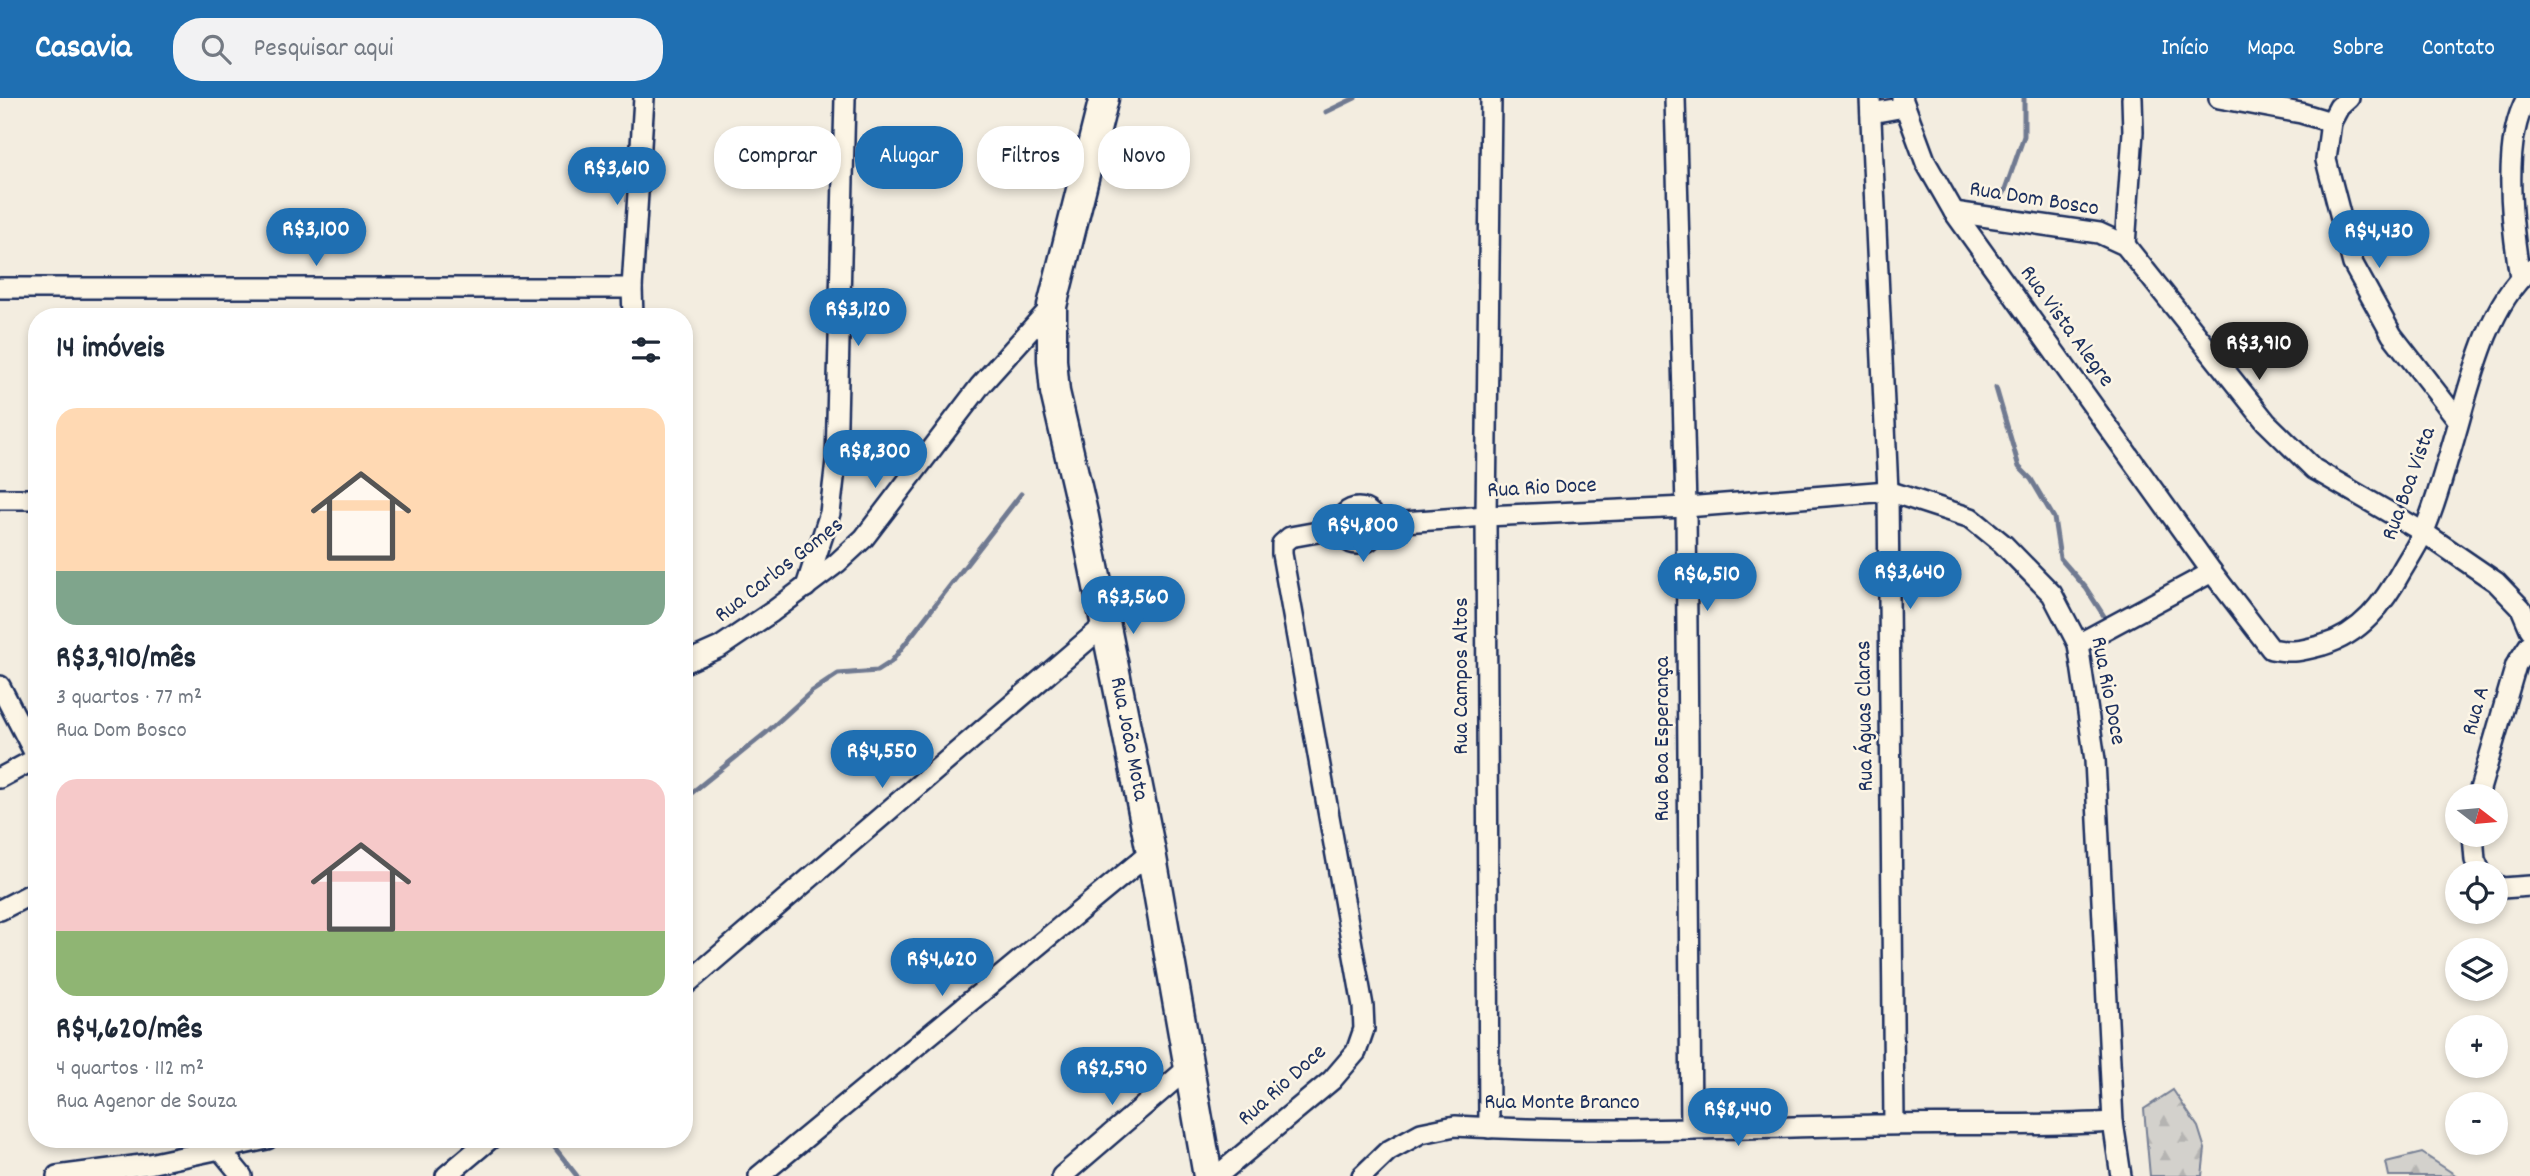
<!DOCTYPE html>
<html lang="pt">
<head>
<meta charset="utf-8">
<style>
  :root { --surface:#fff; --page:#f2f2f3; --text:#1f2937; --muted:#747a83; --accent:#1f6fb2 }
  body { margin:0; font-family:Dekko,sans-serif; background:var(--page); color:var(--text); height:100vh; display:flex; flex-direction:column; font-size:26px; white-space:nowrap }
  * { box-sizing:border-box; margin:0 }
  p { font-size:23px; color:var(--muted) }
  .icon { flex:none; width:38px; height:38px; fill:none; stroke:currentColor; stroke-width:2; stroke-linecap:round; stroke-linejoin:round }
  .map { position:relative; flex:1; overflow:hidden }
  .panel { position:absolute; left:28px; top:210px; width:665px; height:840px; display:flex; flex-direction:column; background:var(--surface); border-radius:28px; box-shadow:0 4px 10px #0003 }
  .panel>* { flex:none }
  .banner { position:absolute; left:714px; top:28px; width:665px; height:63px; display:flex; gap:14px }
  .needle { width:46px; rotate:106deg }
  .tools { position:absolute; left:2445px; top:686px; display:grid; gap:14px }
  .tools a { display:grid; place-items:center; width:63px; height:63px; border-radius:50%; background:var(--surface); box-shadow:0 4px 10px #0003; font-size:35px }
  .price { position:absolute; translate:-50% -60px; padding:0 16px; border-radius:24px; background:var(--accent); color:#fff; font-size:23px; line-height:46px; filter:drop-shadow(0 2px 4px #0008) }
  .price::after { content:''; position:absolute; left:50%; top:42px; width:21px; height:16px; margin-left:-10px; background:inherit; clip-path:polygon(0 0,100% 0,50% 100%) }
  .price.current { background:#222; color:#fff }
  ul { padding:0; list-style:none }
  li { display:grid; align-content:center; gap:14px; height:371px; padding:0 28px }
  li span { display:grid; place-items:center; height:217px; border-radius:21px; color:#555 }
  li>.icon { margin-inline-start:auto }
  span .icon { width:126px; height:126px; fill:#fffc; stroke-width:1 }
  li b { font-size:30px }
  h2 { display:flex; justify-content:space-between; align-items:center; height:84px; padding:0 28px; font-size:30px }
  .pill { padding:0 24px; border-radius:28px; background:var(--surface); box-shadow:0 4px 10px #0003; font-size:24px; line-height:63px }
  .pill.current { background:var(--accent); color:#fff }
  header { display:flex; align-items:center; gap:42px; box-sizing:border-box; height:98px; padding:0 35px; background:var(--accent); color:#fff }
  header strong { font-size:33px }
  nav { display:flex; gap:38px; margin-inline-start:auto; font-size:24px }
  .search { width:490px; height:63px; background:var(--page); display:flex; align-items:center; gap:18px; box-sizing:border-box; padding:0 24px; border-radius:28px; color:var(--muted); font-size:26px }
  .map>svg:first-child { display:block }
  .forest { fill:url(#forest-firs); stroke:#778095; stroke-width:2 }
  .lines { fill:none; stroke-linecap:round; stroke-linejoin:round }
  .stream { stroke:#707a91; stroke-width:5 }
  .minor-casing { stroke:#1b2f5e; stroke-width:24 }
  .secondary-casing { stroke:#1b2f5e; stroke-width:33 }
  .minor { stroke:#fcf5e5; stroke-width:19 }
  .secondary { stroke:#fcf5e5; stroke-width:28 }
  .labels { text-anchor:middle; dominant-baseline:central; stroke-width:5; stroke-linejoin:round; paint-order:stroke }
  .street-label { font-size:23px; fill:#1b2f5e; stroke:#fcf5e5 }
</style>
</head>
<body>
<header>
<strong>Casavia</strong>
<div class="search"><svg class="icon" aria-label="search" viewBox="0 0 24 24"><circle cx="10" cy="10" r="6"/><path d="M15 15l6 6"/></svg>Pesquisar aqui</div>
<nav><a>Início</a><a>Mapa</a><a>Sobre</a><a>Contato</a></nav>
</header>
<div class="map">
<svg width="2530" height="1078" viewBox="0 0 2530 1078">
  <defs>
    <pattern id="forest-firs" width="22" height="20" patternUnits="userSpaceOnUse" patternTransform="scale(1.75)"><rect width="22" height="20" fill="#d3d1cc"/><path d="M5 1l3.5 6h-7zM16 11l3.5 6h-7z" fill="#b5b4b2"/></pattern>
  </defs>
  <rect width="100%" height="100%" fill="#f3ede0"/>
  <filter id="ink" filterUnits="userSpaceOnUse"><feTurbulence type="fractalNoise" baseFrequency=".0143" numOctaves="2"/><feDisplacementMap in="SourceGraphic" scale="14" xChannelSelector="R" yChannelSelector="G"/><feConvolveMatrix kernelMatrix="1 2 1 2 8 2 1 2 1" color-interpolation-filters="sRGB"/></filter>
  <g filter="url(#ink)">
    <g class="forest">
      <polygon points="2173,992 2198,1029 2205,1051 2202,1078 2150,1078 2144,1011"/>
      <polygon points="2422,1055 2457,1078 2389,1078 2386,1064"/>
    </g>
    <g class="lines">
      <g class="stream">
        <polyline points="1326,14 1355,0"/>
        <polyline points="2004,95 2024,38 2024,0"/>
        <polyline points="1996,290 2019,369 2031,381 2054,420 2060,460 2086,490 2109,526"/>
        <polyline points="684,701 767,634 811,594 838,576 877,573 891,564 1021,396"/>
        <polyline points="548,1041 577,1078"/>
      </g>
      <g class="minor-casing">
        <g id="minor">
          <polyline points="1675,0 1686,409 1691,1031"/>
          <polyline points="1870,0 1888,393 1894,1026"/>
          <polyline points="1902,0 1926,65 1954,114 2212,474"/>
          <polyline points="2219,0 2301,15 2331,24"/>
          <polyline points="2349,0 2339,9 2331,24 2326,62 2353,166 2392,237 2458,322"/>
          <polyline points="1871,15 1905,9"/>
          <polyline points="1954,114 2099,135 2125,147 2266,324 2314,371 2423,434 2496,484 2521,510 2530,531"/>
          <polyline points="2125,147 2133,34 2132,0"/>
          <path d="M2520,179C2512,130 2501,44 2527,0"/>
          <polyline points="0,190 632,190"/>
          <polyline points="633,219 632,190 644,0"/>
          <polyline points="0,401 37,401"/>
          <circle cx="1358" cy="428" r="18"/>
          <polyline points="1376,426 1486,418 1686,409 1888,393 1971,420 2003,446 2052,496 2078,546 2095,662 2113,1024 2121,1078"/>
          <polyline points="806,489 830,415 836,363 845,0"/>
          <path d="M2078,546L2212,474L2271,551C2294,555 2301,553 2323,547C2361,536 2384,505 2402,472C2409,460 2417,448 2423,435C2433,413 2440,388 2447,364C2467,304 2481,214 2530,171"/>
          <polyline points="684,565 720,549 772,514 837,465 864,440 980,288 1052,208"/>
          <polyline points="0,588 37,660"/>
          <polyline points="0,680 37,660"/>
          <polyline points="2478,698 2516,567 2530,546"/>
          <polyline points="2473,737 2475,762 2481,775"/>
          <polyline points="2496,787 2502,790 2530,788"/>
          <polyline points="0,812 37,793"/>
          <polyline points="684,888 1106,526"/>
          <polyline points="1489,1030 1486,418 1491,0"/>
          <polyline points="219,1050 242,1078"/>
          <polyline points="57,1078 149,1066 267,1041"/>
          <polyline points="446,1078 490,1041"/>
          <polyline points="759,1078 1151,754"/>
          <polyline points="1062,1078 1188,970"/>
          <polyline points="1217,1078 1332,982 1356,954 1364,931 1363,908 1282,456 1282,446 1290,439 1340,430"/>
          <path d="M1362,1078L1388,1053L1421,1035L1455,1028C1594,1036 1735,1030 1874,1027C1954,1025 2034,1029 2113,1024"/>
        </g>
      </g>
      <g class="secondary-casing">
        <polyline id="secondary" points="1104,0 1052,208 1052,262 1055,294 1084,419 1151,754 1208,1078"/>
      </g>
      <use href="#minor" class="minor"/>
      <use href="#secondary" class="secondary"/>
    </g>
  </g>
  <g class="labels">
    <g class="street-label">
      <text transform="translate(2034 102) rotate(9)">Rua Dom Bosco</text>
      <text transform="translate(2066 229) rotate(54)">Rua Vista Alegre</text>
      <text transform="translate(2410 386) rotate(-70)">Rua Boa Vista</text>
      <text transform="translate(1542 391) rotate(-3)">Rua Rio Doce</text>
      <text transform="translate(780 473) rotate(-38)">Rua Carlos Gomes</text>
      <text transform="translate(1462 578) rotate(-90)">Rua Campos Altos</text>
      <text transform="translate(2107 593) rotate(79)">Rua Rio Doce</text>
      <text transform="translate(2477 613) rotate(-74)">Rua A</text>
      <text transform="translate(1866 618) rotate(-91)">Rua Águas Claras</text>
      <text transform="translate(1128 641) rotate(79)">Rua João Mota</text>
      <text transform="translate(1663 641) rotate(-90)">Rua Boa Esperança</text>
      <text transform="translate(1283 988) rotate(-42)">Rua Rio Doce</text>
      <text x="1562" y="1005">Rua Monte Branco</text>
    </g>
  </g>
</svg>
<div class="tools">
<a><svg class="needle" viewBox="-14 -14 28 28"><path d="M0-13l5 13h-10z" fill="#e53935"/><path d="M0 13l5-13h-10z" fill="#747a83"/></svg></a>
<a><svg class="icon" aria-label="locate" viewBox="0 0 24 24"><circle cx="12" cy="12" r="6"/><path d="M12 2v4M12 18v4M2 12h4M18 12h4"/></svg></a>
<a><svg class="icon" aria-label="layers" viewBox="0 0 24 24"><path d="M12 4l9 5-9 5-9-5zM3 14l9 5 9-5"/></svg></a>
<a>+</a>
<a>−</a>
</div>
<b class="price" style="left:617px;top:109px">R$3,610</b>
<b class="price" style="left:316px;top:170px">R$3,100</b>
<b class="price" style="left:2379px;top:172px">R$4,430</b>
<b class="price" style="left:858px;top:250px">R$3,120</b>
<b class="price current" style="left:2259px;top:284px">R$3,910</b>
<b class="price" style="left:875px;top:392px">R$8,300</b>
<b class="price" style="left:1363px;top:466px">R$4,800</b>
<b class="price" style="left:1910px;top:513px">R$3,640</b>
<b class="price" style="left:1707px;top:515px">R$6,510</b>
<b class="price" style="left:1133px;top:538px">R$3,560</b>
<b class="price" style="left:882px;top:692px">R$4,550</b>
<b class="price" style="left:942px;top:900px">R$4,620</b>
<b class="price" style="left:1112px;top:1009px">R$2,590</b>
<b class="price" style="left:1738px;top:1050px">R$8,440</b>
<div class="banner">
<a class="pill">Comprar</a>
<a class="pill current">Alugar</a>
<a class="pill">Filtros</a>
<a class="pill">Novo</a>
</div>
<section class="panel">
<h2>14 imóveis<svg class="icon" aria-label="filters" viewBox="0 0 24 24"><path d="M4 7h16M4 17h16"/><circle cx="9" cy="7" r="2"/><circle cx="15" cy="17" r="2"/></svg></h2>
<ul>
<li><span style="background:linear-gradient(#ffd9b3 75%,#7fa58c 0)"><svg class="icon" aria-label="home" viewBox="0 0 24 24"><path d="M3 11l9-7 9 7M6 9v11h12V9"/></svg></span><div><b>R$3,910/mês</b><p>3 quartos · 77 m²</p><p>Rua Dom Bosco</p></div></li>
<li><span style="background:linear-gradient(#f6c9c9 70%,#8fb573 0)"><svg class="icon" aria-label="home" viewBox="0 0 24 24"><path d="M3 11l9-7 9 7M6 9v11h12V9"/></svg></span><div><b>R$4,620/mês</b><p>4 quartos · 112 m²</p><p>Rua Agenor de Souza</p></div></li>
</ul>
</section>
</div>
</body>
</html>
